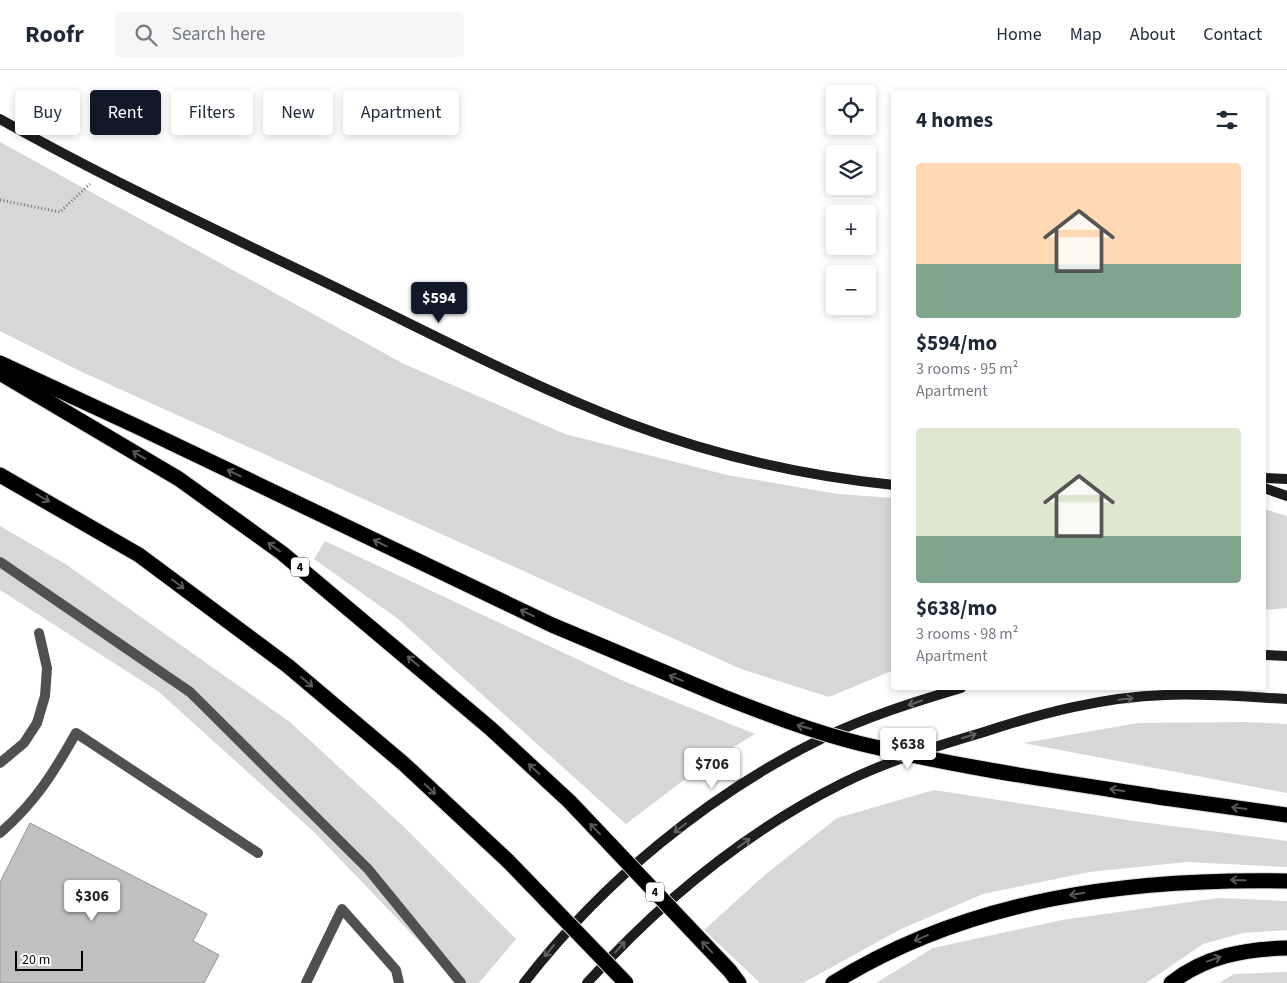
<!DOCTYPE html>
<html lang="en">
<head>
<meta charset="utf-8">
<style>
  :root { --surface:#fff; --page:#f6f6f7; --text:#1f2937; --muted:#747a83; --line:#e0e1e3; --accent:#111827 }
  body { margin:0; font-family:"Source Sans 3",sans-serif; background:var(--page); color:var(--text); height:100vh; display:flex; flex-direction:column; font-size:19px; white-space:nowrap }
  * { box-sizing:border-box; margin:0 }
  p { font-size:16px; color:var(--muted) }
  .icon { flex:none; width:28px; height:28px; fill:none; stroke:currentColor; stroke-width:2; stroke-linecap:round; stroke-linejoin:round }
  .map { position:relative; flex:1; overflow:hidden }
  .panel { position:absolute; left:891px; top:20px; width:375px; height:600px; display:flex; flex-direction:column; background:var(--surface); border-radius:5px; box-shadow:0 2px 8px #0003 }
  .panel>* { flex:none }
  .guide { position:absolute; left:15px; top:20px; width:475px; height:45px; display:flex; gap:10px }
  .buttons { position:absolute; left:826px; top:15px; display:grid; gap:10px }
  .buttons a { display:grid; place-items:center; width:50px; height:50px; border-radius:5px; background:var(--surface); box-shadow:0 2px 8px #0003; font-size:25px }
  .scale { position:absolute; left:15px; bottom:12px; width:68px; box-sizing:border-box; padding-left:5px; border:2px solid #000; border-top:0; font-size:14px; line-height:18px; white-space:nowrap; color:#000; -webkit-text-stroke:4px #fff; paint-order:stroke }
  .price { position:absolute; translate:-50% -42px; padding:0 11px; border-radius:5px; background:#fff; color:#222; font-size:16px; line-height:32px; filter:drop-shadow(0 1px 2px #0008) }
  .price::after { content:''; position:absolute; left:50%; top:30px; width:15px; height:11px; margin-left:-8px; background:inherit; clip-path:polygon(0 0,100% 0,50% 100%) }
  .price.active { background:var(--accent); color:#fff }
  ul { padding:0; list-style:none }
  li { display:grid; align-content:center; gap:10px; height:265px; padding:0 25px }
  li span { display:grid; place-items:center; height:155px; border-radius:5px; color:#555 }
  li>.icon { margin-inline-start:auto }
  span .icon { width:90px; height:90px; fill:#fffc; stroke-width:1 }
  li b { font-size:21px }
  h2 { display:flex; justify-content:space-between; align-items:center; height:60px; padding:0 25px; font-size:21px }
  .tag { padding:0 18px; border-radius:5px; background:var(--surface); box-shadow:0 2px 8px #0003; font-size:18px; line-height:45px }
  .tag.active { background:var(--accent); color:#fff }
  header { display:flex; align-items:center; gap:30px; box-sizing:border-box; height:70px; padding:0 25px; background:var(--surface); border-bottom:1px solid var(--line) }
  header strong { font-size:24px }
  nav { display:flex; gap:28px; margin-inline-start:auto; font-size:18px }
  .search { width:350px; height:45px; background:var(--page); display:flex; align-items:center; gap:12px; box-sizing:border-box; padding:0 18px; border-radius:5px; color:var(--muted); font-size:19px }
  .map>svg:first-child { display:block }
  .green { fill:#d7d7d7 }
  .building { fill:#c0c0c0; stroke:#949494 }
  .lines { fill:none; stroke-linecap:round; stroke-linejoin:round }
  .highway-casing { stroke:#dbdbdb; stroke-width:17 }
  .path { stroke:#727272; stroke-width:3; stroke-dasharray:1 2.5; stroke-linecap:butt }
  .lane { stroke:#505050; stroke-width:10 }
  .secondary { stroke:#1d1d1d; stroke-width:10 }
  .highway { stroke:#000; stroke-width:15 }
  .highway-bridge-casing { stroke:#dbdbdb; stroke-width:17; stroke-linecap:butt }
  .highway-bridge { stroke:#000; stroke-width:15 }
  .oneway { stroke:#595959 }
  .oneway2 { stroke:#616161 }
  .labels { text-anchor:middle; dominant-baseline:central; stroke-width:4; stroke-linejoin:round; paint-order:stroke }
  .shield { fill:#fff; stroke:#4c4c4c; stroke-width:1 }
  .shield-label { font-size:12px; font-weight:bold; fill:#000 }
</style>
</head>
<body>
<header>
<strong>Roofr</strong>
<div class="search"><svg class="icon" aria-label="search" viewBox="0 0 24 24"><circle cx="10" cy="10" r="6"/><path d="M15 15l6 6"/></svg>Search here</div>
<nav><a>Home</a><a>Map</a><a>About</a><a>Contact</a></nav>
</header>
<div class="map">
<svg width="1287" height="913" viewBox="0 0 1287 913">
  <rect width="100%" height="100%" fill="#fff"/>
  <g class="green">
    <polygon points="0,72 404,294 565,364 727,405 838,424 894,428 894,600 829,627 741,599 84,303 0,261"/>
    <polygon points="1264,439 1287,446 1287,538 1264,540"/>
    <polygon points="0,456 67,495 290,652 404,757 516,869 479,913 459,913 313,761 159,622 0,520"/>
    <polygon points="325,471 626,612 755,664 705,694 626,754 397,548 314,489"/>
    <polygon points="1246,652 1287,654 1287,723 1023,673 1138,653"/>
    <polygon points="934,720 1134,751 1287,771 1287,797 1187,792 1089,802 983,824 901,859 803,913 760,913 704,860 766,804 837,748"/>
    <polygon points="1218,828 1287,831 1287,860 1243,863 1203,874 1146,913 876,913 933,878 1062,850"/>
    <polygon points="1283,902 1287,902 1287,913 1219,913 1234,904"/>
  </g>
  <polygon class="building" points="30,753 207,844 193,871 219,885 204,913 0,913 0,812"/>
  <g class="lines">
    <g class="highway-casing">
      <g id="highway">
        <polyline points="0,293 138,357 552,555 721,626"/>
        <polyline points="0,303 179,409 282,483 490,658 570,732"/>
        <polyline points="0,405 139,485 288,596 404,694 508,791"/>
        <polyline points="1165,728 1287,745"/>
        <path d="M833,913C970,828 1128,808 1287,811"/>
        <path d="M1171,913C1205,886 1245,879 1287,878"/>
      </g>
    </g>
    <polyline class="path" points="0,130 60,142 90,114"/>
    <g class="lane">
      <polyline points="0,492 190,622 368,799 461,913"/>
      <polyline points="0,693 24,673 37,653 45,626 47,598 39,563"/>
      <path d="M0,763C35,733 54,702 76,663L258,783"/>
      <polyline points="306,913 342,839 396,900 399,913"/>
    </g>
    <g class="secondary">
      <path d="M0,49C112,112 229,166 345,222C438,267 531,316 628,353C713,385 804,406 894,415"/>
      <polyline points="1264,408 1287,409"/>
      <polyline points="1264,418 1287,426"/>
      <polyline points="1264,585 1287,586"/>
      <path d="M524,913C603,811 707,725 823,668C866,647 914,632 961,618"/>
      <path d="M587,913C660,832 745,762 843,713C887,691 937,676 984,662C1042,643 1103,627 1165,625C1205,623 1247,627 1287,629"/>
    </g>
    <use href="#highway" class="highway"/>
    <g class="highway-bridge-casing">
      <g id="highway-bridge">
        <path d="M721,626C767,644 813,662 862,674C962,698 1063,712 1165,728"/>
        <polyline points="570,732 730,901 739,913"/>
        <polyline points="508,791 626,913"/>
      </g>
    </g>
    <use href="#highway-bridge" class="highway-bridge"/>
  </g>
  <defs><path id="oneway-shaft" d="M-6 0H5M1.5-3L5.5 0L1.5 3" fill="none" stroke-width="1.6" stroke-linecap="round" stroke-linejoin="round" transform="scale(1.25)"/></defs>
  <g class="oneway">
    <use href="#oneway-shaft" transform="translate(139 385) rotate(-149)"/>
    <use href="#oneway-shaft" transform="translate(234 403) rotate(-154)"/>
    <use href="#oneway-shaft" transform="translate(43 428) rotate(30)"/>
    <use href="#oneway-shaft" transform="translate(380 473) rotate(-154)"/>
    <use href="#oneway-shaft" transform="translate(274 477) rotate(-144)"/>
    <use href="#oneway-shaft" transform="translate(178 514) rotate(37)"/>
    <use href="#oneway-shaft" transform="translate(527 543) rotate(-155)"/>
    <use href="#oneway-shaft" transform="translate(413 591) rotate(-139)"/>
    <use href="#oneway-shaft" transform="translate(676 608) rotate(-158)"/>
    <use href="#oneway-shaft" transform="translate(307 612) rotate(40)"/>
    <use href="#oneway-shaft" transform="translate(804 657) rotate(-164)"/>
    <use href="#oneway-shaft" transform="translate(534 699) rotate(-137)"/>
    <use href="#oneway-shaft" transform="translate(430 719) rotate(43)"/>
    <use href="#oneway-shaft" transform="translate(1117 720) rotate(-171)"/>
    <use href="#oneway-shaft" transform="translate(1239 738) rotate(-172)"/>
    <use href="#oneway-shaft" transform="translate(595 759) rotate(-134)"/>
    <use href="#oneway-shaft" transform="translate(1238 810) rotate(-179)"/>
    <use href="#oneway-shaft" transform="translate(1077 824) rotate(170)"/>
    <use href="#oneway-shaft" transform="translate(921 868) rotate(158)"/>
    <use href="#oneway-shaft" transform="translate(707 877) rotate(-134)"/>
    <use href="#oneway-shaft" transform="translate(1214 889) rotate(-20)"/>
  </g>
  <g class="oneway2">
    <use href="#oneway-shaft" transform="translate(1126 629) rotate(-6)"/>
    <use href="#oneway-shaft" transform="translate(915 633) rotate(161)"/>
    <use href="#oneway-shaft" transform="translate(969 666) rotate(-18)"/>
    <use href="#oneway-shaft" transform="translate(680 758) rotate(143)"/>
    <use href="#oneway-shaft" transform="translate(744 773) rotate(-36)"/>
    <use href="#oneway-shaft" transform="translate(620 877) rotate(-48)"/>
    <use href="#oneway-shaft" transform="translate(549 881) rotate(130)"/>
  </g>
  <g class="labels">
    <g class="shield">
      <rect x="291" y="487.5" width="18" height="19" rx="4"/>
      <rect x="646" y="812.5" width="18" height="19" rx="4"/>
    </g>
    <g class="shield-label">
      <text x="300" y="497">4</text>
      <text x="655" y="822">4</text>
    </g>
  </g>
</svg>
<div class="buttons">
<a><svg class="icon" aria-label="locate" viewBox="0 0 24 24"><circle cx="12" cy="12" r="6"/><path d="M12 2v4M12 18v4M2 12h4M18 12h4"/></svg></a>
<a><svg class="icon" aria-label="layers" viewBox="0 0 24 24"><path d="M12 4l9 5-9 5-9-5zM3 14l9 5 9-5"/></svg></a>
<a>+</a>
<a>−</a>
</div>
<div class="scale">20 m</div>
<b class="price active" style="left:439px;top:254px">$594</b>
<b class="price" style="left:908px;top:700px">$638</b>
<b class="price" style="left:712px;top:720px">$706</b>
<b class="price" style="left:92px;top:852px">$306</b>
<div class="guide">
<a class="tag">Buy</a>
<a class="tag active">Rent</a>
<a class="tag">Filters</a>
<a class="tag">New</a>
<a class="tag">Apartment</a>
</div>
<section class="panel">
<h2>4 homes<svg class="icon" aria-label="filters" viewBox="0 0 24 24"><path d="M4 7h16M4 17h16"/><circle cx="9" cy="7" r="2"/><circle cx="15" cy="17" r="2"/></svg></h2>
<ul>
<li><span style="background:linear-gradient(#ffd9b3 65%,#7fa58c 0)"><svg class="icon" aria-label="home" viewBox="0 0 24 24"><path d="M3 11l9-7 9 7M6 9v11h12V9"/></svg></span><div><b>$594/mo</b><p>3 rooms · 95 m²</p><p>Apartment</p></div></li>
<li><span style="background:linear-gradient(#dfe7d0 70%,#7fa58c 0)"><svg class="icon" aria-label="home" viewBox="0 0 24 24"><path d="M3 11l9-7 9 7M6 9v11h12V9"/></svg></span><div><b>$638/mo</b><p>3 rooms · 98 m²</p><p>Apartment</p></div></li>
</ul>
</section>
</div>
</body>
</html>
